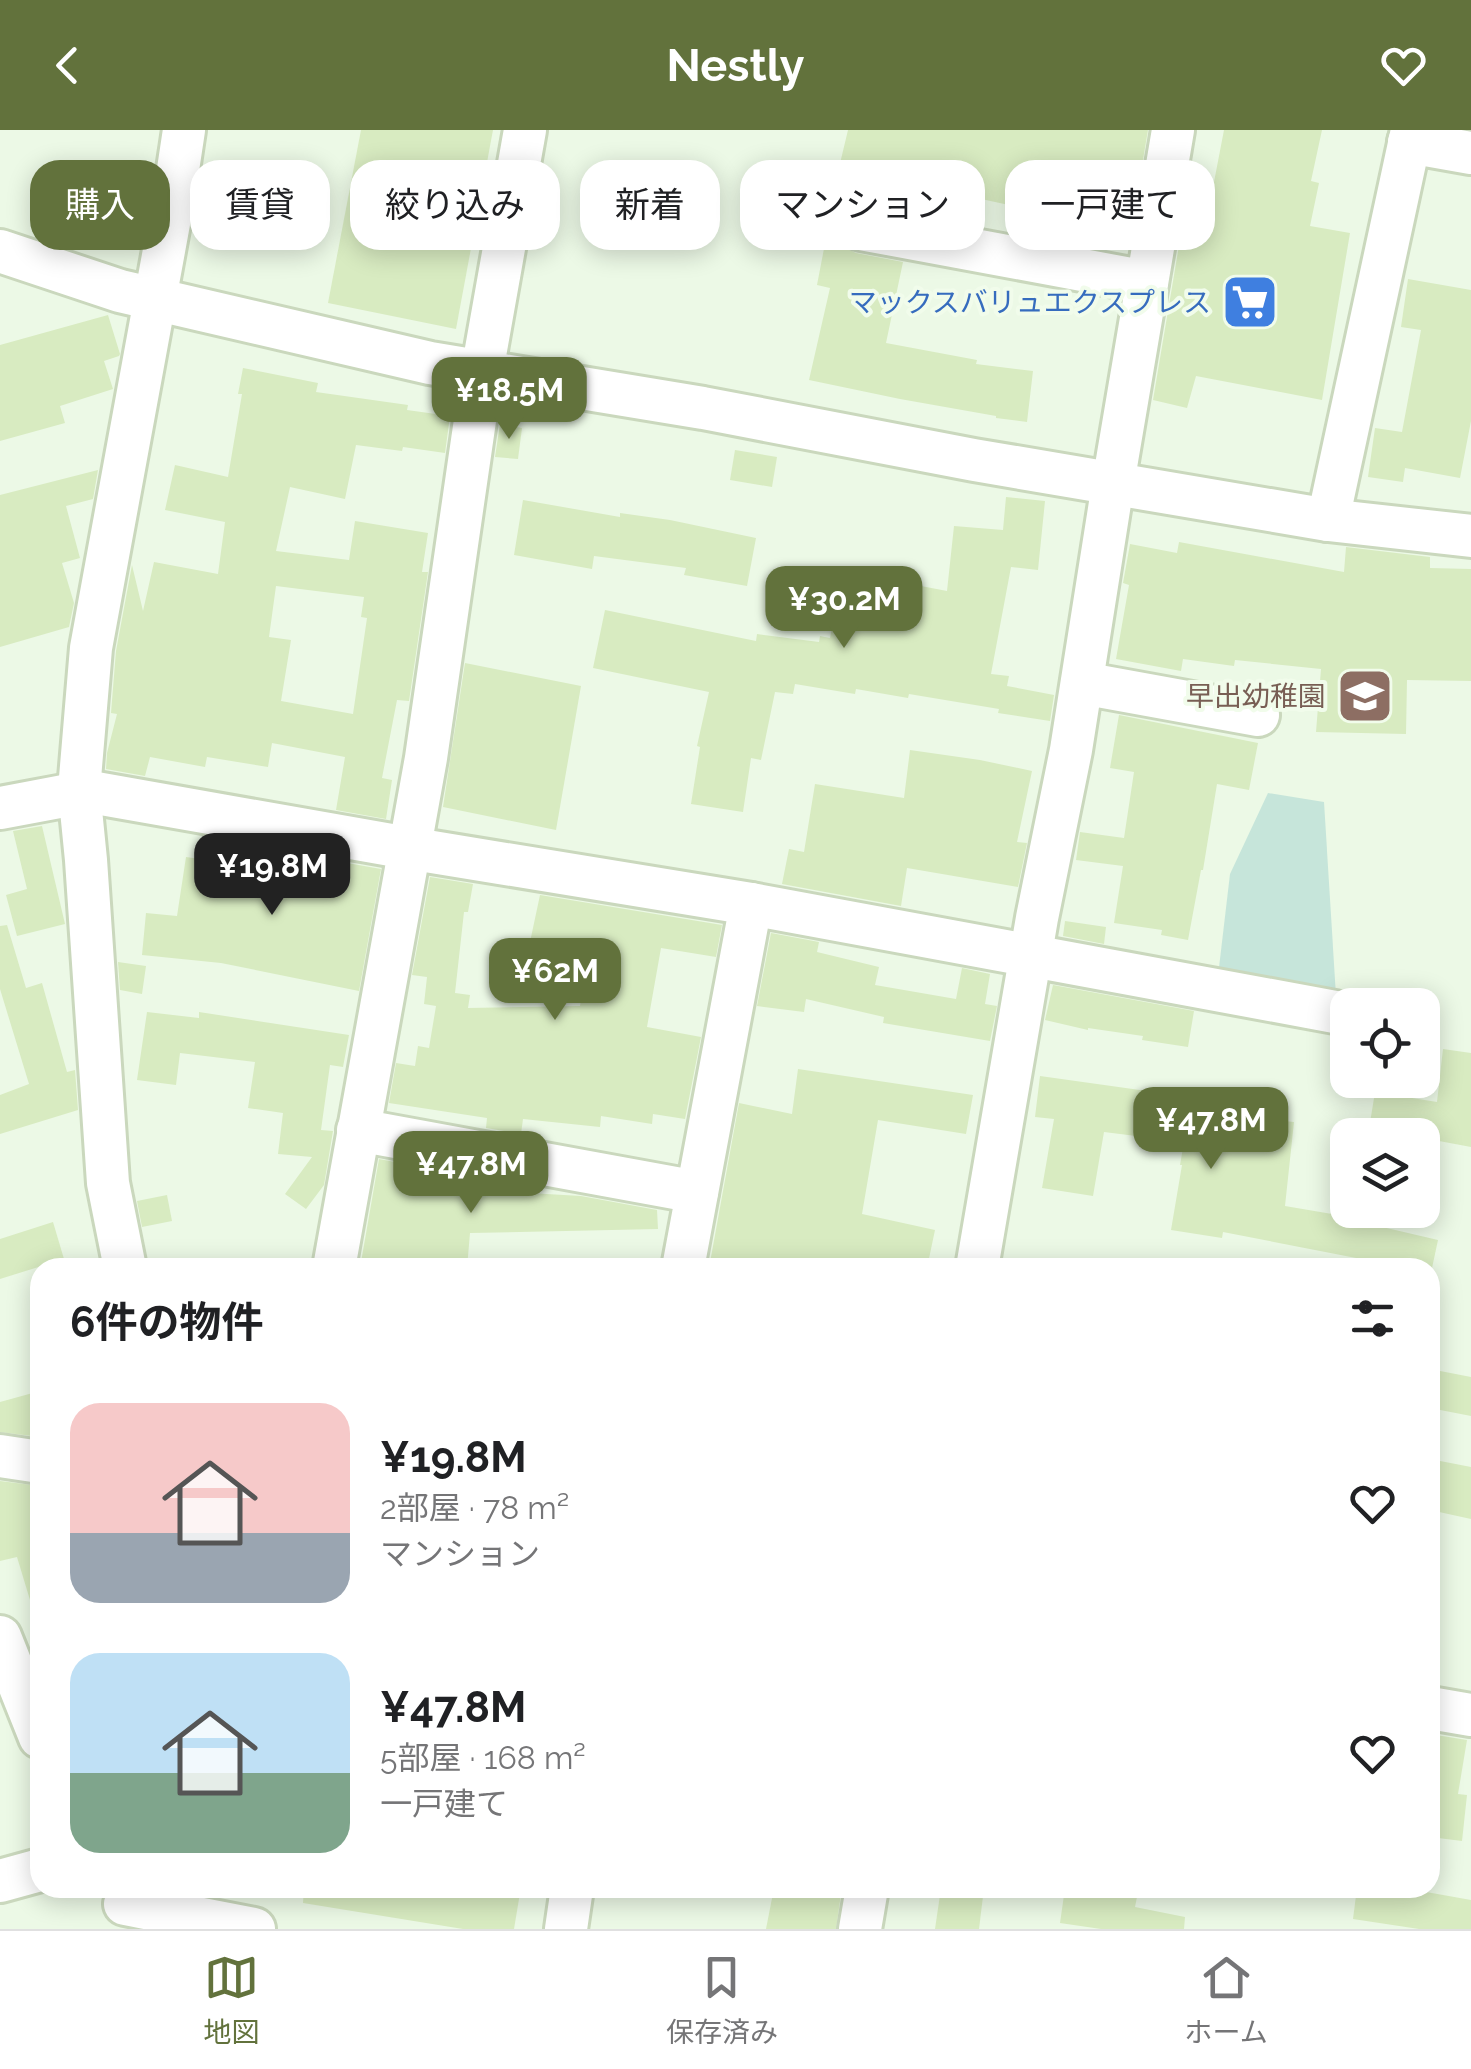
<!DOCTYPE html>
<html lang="ja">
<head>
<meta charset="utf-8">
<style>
  :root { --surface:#fff; --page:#f6f6f6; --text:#202124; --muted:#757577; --line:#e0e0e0; --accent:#62723c }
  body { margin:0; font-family:Raleway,"Noto Sans JP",sans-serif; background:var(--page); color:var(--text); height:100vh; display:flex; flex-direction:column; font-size:38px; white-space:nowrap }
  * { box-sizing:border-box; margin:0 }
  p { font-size:32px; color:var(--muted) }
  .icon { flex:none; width:55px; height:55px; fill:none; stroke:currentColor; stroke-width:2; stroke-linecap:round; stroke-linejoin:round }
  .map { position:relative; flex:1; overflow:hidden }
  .side { position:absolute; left:30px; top:1128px; width:1410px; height:640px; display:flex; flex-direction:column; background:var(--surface); border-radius:30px; box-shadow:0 5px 25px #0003 }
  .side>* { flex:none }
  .top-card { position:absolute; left:30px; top:30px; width:1412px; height:90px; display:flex; gap:20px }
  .controls { position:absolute; left:1330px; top:858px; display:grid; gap:20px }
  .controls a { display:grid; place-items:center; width:110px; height:110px; border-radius:20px; background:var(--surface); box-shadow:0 5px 25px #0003; font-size:50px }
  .price { position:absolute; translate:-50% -85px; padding:0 22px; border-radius:20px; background:var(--accent); color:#fff; font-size:32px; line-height:65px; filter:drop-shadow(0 2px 5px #0008) }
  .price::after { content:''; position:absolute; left:50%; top:60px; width:30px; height:22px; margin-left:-15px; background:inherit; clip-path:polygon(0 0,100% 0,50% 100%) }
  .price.on { background:#222; color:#fff }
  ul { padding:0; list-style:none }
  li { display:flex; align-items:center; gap:30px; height:250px; padding:0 40px }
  li span { display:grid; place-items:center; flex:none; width:280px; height:200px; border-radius:30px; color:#555 }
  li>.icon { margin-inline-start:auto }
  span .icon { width:120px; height:120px; fill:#fffc; stroke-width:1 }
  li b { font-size:42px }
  h2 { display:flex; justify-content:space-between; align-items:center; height:120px; padding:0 40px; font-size:42px }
  .pill { padding:0 35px; border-radius:30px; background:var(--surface); box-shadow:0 5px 25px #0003; font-size:35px; line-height:90px }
  .pill.on { background:var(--accent); color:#fff }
  header { display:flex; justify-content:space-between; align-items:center; height:130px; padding:0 40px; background:var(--accent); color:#fff; font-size:45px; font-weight:700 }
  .dock { display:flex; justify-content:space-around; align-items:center; height:140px; border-top:2px solid var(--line); background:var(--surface); font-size:28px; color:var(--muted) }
  .dock a { display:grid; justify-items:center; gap:5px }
  .dock .on { color:var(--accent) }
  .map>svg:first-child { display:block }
  .green { fill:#c6e5da }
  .building { fill:#d8ebc1; fill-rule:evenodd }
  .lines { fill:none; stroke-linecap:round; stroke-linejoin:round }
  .minor-casing { stroke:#cad8bd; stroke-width:48 }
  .minor { stroke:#fff; stroke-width:42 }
  .labels { text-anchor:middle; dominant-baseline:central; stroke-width:8; stroke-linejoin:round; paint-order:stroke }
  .shop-label { font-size:28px; fill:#366cbe; stroke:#f1fceb; text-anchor:end }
  .education-label { font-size:28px; fill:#785e54; stroke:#f1fceb; text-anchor:end }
</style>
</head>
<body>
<header><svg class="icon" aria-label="back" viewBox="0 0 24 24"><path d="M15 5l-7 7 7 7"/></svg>Nestly<svg class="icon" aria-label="heart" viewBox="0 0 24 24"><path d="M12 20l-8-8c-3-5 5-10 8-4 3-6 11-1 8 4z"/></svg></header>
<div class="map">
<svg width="1471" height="1799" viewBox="0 0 1471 1799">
  <rect width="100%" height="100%" fill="#ecf9e6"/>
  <polygon class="green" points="1268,663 1324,672 1336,866 1218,846 1230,744"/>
  <g class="building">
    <polygon points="361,0 493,0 456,199 328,173"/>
    <polygon points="848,0 1148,0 1132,95 1065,80 1064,87 940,60 875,54 837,46"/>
    <polygon points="1224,0 1322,0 1311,51 1319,53 1310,96 1350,103 1322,270 1196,246 1187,278 1153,270 1186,74 1209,78"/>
    <polygon points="827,103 837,105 844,117 856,123 903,132 886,213 977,230 976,234 1033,241 1027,292 996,288 996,286 900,269 809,250 830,158 817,155"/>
    <polygon points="1408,149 1471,160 1471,291 1460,348 1405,338 1403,352 1368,347 1375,298 1402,302 1421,200 1401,197"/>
    <polygon points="108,185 120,224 119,226 104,231 113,259 60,276 65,293 0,311 0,215"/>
    <path d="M243,238L318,253L316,262L408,275L407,280L450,286L445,323L403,317L402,321L356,315L345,369L290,357L276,421L349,430L355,391L428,403L422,442H428L409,571L397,570L382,648L392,650L386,689L336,680L345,627L272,613L268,637L207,627L205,637L150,627L145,646L106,639L107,623L117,584L111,583L116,521L132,435L143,481L154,432L218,444L225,392L165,380L175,335L228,347L242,264H238ZM276,456L364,467L361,487L367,488L353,584L281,571L291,510L269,507Z"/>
    <polygon points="500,294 522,298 518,329 495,327"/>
    <polygon points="735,320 777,327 772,357 730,350"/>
    <polygon points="98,340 93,369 66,376 80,428 62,433 74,473 69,497 0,517 0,365"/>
    <polygon points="1006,367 1045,371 1038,440 1011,437 991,544 1009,546 1007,556 1054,565 1050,591 998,583 999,579 909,564 908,568 856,559 855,564 795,554 793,564 775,562 761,630 751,628 743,682 691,674 700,617 697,616 709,562 593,538 605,480 756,511 757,504 819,512 820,506 830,508 843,441 947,461 954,396 1003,400"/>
    <polygon points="523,370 620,387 620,383 670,390 756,408 747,456 684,445 686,438 594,426 592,439 514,425"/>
    <polygon points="1179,412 1344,442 1346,417 1430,427 1430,438 1471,439 1471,551 1407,550 1406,604 1316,602 1321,539 1235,530 1234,536 1183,529 1181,541 1116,529 1129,455 1123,453 1130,414 1177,423"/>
    <polygon points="465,533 581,556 556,700 443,677"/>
    <polygon points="1119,585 1258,613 1249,660 1217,654 1203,740 1201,740 1188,810 1161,805 1162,800 1114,793 1123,736 1076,730 1080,702 1124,708 1134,642 1110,638"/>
    <polygon points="910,620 980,630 1032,641 1017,712 1027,713 1018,757 907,738 901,776 782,754 789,719 804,722 815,654 904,668"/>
    <polygon points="42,696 65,794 17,806 6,765 27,759 13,701"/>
    <polygon points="302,725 381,739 359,861 221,833 142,825 146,783 177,786 186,727 248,736 249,726 301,734"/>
    <polygon points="430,747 473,754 468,782 464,782 455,863 470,865 468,878 580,876 589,824 530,812 540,765 722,795 716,827 661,818 647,897 701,907 685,989 653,984 652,994 601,986 600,997 523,989 521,1004 486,998 487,988 389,973 396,933 415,936 418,916 429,918 436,876 424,874 427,847 412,845"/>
    <polygon points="1065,791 1106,797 1104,814 1063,806"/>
    <polygon points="7,795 26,858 42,853 67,942 75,940 78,980 0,1004 0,965 29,954 0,859 0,796"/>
    <polygon points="771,803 819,812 817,822 879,837 875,855 956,869 962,838 990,844 985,874 997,876 990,911 883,893 884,887 806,869 804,882 757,876"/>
    <polygon points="118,832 146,836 142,864 120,860"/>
    <polygon points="1053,855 1194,881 1188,917 1142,910 1143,906 1088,898 1088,900 1045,890"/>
    <polygon points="147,882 199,888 199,882 349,905 343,937 330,935 321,1000 333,1001 324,1055 306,1079 285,1064 312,1027 278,1024 283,983 248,978 255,932 180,923 176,955 137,950"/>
    <polygon points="1443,919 1471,923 1471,1017 1439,1011 1440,1005 1368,1005 1375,962 1437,972"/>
    <polygon points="798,939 973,965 966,1004 878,990 862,1084 935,1100 927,1138 709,1138 739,973 792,984"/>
    <polygon points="1040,946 1147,961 1146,971 1236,984 1236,986 1294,992 1285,1076 1379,1092 1378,1096 1438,1110 1432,1138 1392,1138 1392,1135 1223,1102 1222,1108 1171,1100 1182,1035 1180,1035 1184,1012 1104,1002 1093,1066 1042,1058 1054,989 1035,987"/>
    <polygon points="379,1029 513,1054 512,1062 581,1066 657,1080 658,1099 470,1103 467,1138 360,1138"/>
    <polygon points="167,1065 172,1091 142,1097 137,1071"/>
    <polygon points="53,1092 64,1129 0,1149 0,1109"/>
    <polygon points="1430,1239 1471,1247 1471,1286 1430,1278"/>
    <polygon points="40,1261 40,1307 0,1302 0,1272"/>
    <polygon points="1430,1329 1471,1337 1471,1389 1430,1380"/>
    <polygon points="0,1351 40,1356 40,1479 33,1480 17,1427 0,1431"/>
    <polygon points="1430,1604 1467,1610 1458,1664 1467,1665 1462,1711 1430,1707"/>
    <polygon points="304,1758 488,1758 520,1763 514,1799 463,1799 303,1773"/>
    <polygon points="774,1758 798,1758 841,1764 836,1799 766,1799"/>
    <polygon points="941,1758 984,1758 979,1799 935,1799"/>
    <polygon points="1065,1758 1137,1767 1135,1777 1185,1787 1184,1799 1101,1799 1060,1793"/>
    <polygon points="1357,1758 1404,1758 1471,1770 1471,1799 1419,1799 1353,1789"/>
  </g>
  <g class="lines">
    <g class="minor-casing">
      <g id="minor">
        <polyline points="1409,12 1471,23"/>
        <polyline points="861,99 1147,152"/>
        <polyline points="0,121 120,161 430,233 703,278 974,330 1328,390 1471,406"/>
        <polyline points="1328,390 1412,0"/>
        <polyline points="1082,553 1258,585"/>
        <polyline points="79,660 408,718 751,774 1335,882"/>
        <polyline points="0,678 64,666 80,670"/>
        <polyline points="358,1000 697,1062"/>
        <polyline points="125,1138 108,1053 86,730 79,660 91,518 174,66 184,0"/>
        <polyline points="334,1138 426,628 482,242 525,0"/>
        <polyline points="683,1138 751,774"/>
        <polyline points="977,1138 1037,788 1071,620 1113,354 1173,0"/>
        <polyline points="0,1326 40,1332"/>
        <polyline points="0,1507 40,1607"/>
        <polyline points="1430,1578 1471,1585"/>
        <polyline points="0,1751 40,1740"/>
        <polyline points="125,1774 254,1799"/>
        <polyline points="566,1799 572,1758"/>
        <polyline points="860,1799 867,1758"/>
      </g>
    </g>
    <use href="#minor" class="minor"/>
  </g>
  <defs>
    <g id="supermarket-square" transform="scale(2.875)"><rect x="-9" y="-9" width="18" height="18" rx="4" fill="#3f7fe0" stroke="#f1fceb"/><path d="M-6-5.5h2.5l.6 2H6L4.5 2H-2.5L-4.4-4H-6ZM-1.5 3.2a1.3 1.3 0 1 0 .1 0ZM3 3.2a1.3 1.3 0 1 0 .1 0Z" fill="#fff"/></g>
    <g id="school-square" transform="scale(2.875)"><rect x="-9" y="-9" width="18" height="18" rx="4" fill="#8d6e63" stroke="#f1fceb"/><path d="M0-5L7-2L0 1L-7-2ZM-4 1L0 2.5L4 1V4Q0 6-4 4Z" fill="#fff"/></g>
  </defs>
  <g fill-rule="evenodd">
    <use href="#supermarket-square" x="1250" y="172"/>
    <use href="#school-square" x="1365" y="566"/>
  </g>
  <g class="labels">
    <g class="shop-label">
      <text x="1211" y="172">マックスバリュエクスプレス</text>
    </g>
    <g class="education-label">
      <text x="1326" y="566">早出幼稚園</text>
    </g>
  </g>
</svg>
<div class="controls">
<a><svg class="icon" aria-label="locate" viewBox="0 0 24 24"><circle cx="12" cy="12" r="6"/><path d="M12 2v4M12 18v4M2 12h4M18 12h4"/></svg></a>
<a><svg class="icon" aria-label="layers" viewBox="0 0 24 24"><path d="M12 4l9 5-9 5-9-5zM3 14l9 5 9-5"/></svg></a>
</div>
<b class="price" style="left:509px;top:312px">¥18.5M</b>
<b class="price" style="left:844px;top:521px">¥30.2M</b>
<b class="price on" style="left:272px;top:788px">¥19.8M</b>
<b class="price" style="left:555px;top:893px">¥62M</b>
<b class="price" style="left:1211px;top:1042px">¥47.8M</b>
<b class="price" style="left:471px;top:1086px">¥47.8M</b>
<div class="top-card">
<a class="pill on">購入</a>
<a class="pill">賃貸</a>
<a class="pill">絞り込み</a>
<a class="pill">新着</a>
<a class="pill">マンション</a>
<a class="pill">一戸建て</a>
</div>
<section class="side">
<h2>6件の物件<svg class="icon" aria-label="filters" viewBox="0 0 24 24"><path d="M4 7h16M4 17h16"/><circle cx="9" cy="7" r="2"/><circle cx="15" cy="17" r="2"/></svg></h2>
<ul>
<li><span style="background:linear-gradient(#f6c9c9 65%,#9aa5b1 0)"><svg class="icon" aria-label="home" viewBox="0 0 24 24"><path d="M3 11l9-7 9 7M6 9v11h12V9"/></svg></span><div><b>¥19.8M</b><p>2部屋 · 78 m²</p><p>マンション</p></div><svg class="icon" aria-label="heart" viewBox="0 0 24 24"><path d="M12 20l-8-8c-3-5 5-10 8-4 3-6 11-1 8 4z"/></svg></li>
<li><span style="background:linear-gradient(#bfe0f5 60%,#7fa58c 0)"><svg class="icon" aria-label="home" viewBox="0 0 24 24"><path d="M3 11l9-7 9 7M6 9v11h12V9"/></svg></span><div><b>¥47.8M</b><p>5部屋 · 168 m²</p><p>一戸建て</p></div><svg class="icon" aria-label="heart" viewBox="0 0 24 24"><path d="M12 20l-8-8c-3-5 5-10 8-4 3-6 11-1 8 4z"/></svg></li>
</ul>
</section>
</div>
<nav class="dock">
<a class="on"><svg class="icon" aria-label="map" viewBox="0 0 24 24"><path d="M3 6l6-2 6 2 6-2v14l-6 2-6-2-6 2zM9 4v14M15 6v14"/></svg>地図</a>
<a><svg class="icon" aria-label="saved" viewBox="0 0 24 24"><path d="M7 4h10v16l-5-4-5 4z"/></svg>保存済み</a>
<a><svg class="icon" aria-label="home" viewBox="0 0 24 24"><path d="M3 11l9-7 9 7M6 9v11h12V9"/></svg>ホーム</a>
</nav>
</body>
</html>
